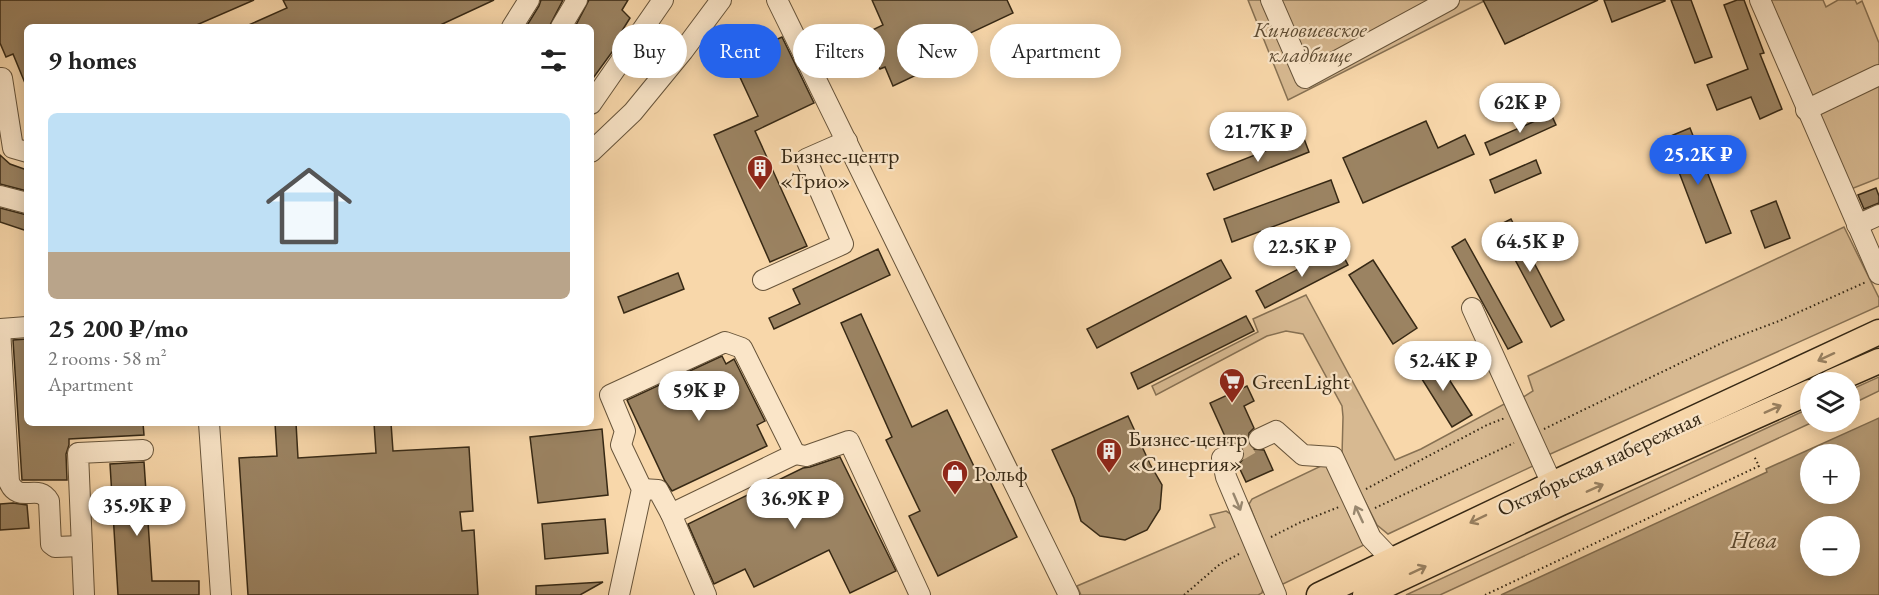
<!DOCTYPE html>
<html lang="en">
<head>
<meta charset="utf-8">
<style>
  :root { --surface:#fff; --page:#f6f6f6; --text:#222; --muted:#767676; --line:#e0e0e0; --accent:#2563eb }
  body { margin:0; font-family:"EB Garamond",serif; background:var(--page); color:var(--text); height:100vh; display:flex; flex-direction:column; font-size:22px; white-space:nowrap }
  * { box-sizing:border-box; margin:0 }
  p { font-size:20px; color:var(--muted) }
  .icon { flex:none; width:33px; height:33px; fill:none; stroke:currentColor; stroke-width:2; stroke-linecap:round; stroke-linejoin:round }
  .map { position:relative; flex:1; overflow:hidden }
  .drawer { position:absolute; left:24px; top:24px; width:570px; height:402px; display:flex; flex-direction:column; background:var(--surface); border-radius:9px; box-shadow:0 3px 15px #0003 }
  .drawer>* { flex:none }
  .guide { position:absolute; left:612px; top:24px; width:570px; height:54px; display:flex; gap:12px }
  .tools { position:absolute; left:1800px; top:372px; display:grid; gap:12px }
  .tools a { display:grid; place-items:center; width:60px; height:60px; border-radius:50%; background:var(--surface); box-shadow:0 3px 15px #0003; font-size:30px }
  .price { position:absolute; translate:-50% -51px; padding:0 14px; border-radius:21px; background:#fff; color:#222; font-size:20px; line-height:39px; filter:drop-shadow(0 2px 3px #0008) }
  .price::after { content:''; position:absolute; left:50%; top:36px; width:18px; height:14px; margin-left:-9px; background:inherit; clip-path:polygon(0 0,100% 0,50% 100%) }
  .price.current { background:var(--accent); color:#fff }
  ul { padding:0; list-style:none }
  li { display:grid; align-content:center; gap:12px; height:318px; padding:0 24px }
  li+li { border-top:2px solid var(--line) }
  li span { display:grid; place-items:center; height:186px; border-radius:9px; color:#555 }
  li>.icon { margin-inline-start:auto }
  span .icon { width:108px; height:108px; fill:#fffc; stroke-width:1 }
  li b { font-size:26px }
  h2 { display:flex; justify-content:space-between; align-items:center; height:72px; padding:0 24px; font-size:26px }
  .pill { padding:0 21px; border-radius:27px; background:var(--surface); box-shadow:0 3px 15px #0003; font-size:21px; line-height:54px }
  .pill.current { background:var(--accent); color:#fff }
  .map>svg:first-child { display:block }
  .green { fill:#d7b991; stroke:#877153; stroke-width:1.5 }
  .water { fill:#b69c77; stroke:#836e50; stroke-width:1.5; fill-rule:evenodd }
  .building { fill:#9b8362; stroke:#372915; stroke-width:1.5 }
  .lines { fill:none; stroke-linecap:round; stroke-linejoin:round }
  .minor-tunnel { stroke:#d1b48c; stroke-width:20; stroke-dasharray:20 10; stroke-linecap:butt }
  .minor-casing { stroke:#67543a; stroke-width:22 }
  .major-casing { stroke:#372915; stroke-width:27 }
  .path { stroke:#372915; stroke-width:2; stroke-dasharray:1.5 3; stroke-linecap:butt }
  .minor { stroke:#fae5c8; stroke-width:20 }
  .major { stroke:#f8d7aa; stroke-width:24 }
  .oneway { stroke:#988060 }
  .oneway2 { stroke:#98876e }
  .labels { text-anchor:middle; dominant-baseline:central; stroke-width:4.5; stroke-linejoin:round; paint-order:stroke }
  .park-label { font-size:22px; font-style:italic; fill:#5f4d34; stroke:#fae5c8 }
  .poi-label { font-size:22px; fill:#372915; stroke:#fae5c8; text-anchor:start }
  .street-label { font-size:22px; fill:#372915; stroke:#fae5c8 }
  .water-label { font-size:24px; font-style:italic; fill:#5d4c32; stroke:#fae5c8 }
</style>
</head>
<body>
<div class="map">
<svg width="1879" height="595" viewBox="0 0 1879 595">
  <rect width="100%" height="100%" fill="#f8d7aa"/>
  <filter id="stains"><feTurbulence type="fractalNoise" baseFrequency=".00333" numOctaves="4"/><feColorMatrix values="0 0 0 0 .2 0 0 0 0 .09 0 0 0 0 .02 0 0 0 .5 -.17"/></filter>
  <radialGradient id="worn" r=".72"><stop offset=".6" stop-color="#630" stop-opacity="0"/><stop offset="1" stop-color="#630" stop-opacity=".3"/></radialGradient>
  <g class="green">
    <polygon points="1248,0 1486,0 1288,100"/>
    <polygon points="1766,0 1823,0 1826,7 1838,0 1855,0 1857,4 1862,1 1879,43 1879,178 1846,191"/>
    <polygon points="1844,227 1879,298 1879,306 1546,456 1520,399 1533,391 1528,376"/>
    <polygon points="1306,295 1395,460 1421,449 1506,403 1533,466 1388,534 1377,525 1342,456 1343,417 1342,406 1303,334 1286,331 1267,336 1156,395 1152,386 1258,332 1253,319"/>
    <polygon points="1879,377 1879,391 1850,405 1850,390"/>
    <polygon points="1810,408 1810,422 1813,422 1440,595 1406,595"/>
    <polygon points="1323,465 1330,468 1364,545 1281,585 1249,504 1252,499"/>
    <polygon points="1226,511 1234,516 1264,583 1262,593 1258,595 1081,595 1077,586 1215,527 1210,515"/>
  </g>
  <path class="water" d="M1879,418V595H1501L1767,472L1766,469ZM1810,454H1850V494H1810ZM1810,526H1850V566H1810Z"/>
  <g class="building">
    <polygon points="0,0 254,0 192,27 27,27 27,88 13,54 6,57 0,43"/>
    <polygon points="283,0 494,0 436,27 244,27 287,8"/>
    <polygon points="541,0 563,0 549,27 526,27 539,6"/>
    <polygon points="589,0 628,0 622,10 630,18 620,34 623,37 591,81 591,27 575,27"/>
    <polygon points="872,0 1007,0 1013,13 968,34 974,48 893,86 885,67 880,69 864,34 883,25"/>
    <polygon points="1483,0 1598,0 1505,44"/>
    <polygon points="1604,0 1665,0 1665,1 1612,22"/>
    <polygon points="1671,0 1691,0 1712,57 1695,63"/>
    <polygon points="1737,0 1744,0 1764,53 1760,54 1782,109 1760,119 1751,97 1717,110 1707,85 1748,69 1724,5"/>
    <polygon points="782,37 814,103 755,131 807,246 770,262 714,135 758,116 732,60"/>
    <polygon points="1551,114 1556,125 1490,155 1485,143"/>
    <polygon points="1426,121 1438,148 1465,135 1474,154 1363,203 1343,158"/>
    <polygon points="1690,128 1731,233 1706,243 1666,138"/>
    <polygon points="1303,136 1309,152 1214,190 1207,174"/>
    <polygon points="0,155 10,164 27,170 27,191 0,184"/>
    <polygon points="1536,160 1541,173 1495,193 1490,180"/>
    <polygon points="1331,180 1339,202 1232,242 1224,219"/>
    <polygon points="1876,188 1879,196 1879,203 1864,209 1858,195"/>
    <polygon points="1776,201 1790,238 1765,248 1751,211"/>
    <polygon points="0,208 27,215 27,231 0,222"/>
    <polygon points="1511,219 1564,320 1551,327 1497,226"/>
    <polygon points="1465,239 1522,342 1508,349 1452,247"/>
    <polygon points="1339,248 1348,265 1265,308 1256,291"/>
    <polygon points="878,249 890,275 774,329 769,318 800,304 793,289"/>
    <polygon points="1221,260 1231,278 1097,348 1087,329"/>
    <polygon points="1373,260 1417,328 1393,344 1349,275"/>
    <polygon points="678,273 684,289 624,313 618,297"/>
    <polygon points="861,314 912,427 947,410 981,481 988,478 1017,537 938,576 909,516 920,511 886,440 892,437 841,323"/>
    <polygon points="1246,316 1254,331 1138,389 1131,373"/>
    <polygon points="27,339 27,423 143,423 144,435 69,439 69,445 66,454 67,480 22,480 13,340"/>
    <polygon points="722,356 726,364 734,359 765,421 757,425 767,446 672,491 665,481 627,400"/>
    <polygon points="1434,356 1472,415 1452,427 1415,368"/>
    <polygon points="1247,386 1254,401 1244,406 1254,428 1249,433 1248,444 1253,449 1264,450 1273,470 1246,482 1238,465 1245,457 1244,449 1236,442 1228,443 1210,403"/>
    <polygon points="1128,416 1150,464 1162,485 1160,509 1147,530 1125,540 1100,536 1081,521 1074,498 1052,450"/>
    <polygon points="275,423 296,423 298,458 376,453 374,423 391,423 393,451 469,447 473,511 460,512 462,531 474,530 478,595 248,595 239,458 277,456"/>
    <polygon points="602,429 608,495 538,503 530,437"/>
    <polygon points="840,457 896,571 850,593 829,550 754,587 745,569 714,584 688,524 803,468 810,467"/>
    <polygon points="144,462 152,581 199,581 199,595 118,595 110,464"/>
    <polygon points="13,503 27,505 29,528 0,530 0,504"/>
    <polygon points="605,519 608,553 545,559 542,524"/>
    <polygon points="603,582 580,595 536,595 536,586"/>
  </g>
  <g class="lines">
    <polyline class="minor-tunnel" points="1233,454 1259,439"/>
    <g class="minor-casing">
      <g id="minor">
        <polyline points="777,0 1069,595"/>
        <polyline points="1271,0 1305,78 1449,0"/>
        <polyline points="1760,0 1879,274"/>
        <polyline points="512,27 529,0"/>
        <polyline points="561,27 577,0"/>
        <polyline points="0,78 2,78 13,148 27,152"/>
        <polyline points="591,104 663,0"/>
        <polyline points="1806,110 1879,75"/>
        <polyline points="591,152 633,112 683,51 721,0"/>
        <polyline points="0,196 27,203"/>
        <polyline points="1857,225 1879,215"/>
        <polyline points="763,280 843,244 806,159 847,141"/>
        <polyline points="1472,308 1552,484"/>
        <path d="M0,329L9,482C19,505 38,482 49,501L51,544L55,547L82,546"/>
        <polyline points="0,329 27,327"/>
        <polyline points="209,423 221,595"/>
        <polyline points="1259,439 1276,431 1303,455 1333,457 1371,538 1393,561"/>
        <polyline points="795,454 806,456 849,441 920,595"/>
        <polyline points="1233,454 1222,458 1226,477 1276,595"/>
        <polyline points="642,489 658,490 671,514 706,595"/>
        <polyline points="84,595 78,453 143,450"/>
        <polyline points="619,595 642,489 621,445 625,431 610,395 725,342 742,348 795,454 671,514"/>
      </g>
    </g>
    <g class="major-casing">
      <g id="major">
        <polyline points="1831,382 1879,361"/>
        <polyline points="1319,595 1552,484 1879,332"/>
        <polyline points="1365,595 1561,503 1810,392"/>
      </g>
    </g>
    <g class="path">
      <polyline points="1544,429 1726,341 1779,321 1866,282"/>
      <polyline points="1366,489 1487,425 1505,418"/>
      <polyline points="1375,508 1514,443"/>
      <polyline points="1271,537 1301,522 1339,507"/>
      <polyline points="1184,595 1220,564 1239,554"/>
      <polyline points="1485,595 1759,466 1754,456"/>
    </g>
    <use href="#minor" class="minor"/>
    <use href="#major" class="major"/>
  </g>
  <defs><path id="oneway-shaft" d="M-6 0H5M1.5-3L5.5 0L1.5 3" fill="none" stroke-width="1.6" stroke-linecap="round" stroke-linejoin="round" transform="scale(1.5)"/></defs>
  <g class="oneway">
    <use href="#oneway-shaft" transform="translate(1826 357) rotate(155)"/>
    <use href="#oneway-shaft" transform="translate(1773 409) rotate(-24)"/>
    <use href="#oneway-shaft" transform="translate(1595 488) rotate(-24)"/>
    <use href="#oneway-shaft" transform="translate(1478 519) rotate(154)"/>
    <use href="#oneway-shaft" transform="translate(1418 570) rotate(-25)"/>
  </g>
  <g class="oneway2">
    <use href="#oneway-shaft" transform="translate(1237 502) rotate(67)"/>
    <use href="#oneway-shaft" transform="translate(1359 514) rotate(-115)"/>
  </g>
  <defs>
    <g id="building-pin" transform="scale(1.35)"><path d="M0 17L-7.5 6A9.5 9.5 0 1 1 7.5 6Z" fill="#8f2418" stroke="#fae5c8"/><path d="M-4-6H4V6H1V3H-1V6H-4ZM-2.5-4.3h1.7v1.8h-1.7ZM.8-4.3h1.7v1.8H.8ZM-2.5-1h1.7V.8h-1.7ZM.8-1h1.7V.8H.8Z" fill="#fff"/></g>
    <g id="supermarket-pin" transform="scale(1.35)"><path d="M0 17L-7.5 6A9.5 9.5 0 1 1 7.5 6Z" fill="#8f2418" stroke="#fae5c8"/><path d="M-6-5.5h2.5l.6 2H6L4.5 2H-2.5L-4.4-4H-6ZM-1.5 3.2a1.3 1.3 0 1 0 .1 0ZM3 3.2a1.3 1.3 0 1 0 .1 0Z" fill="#fff"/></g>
    <g id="shop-pin" transform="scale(1.35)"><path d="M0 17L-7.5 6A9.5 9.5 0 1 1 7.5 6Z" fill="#8f2418" stroke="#fae5c8"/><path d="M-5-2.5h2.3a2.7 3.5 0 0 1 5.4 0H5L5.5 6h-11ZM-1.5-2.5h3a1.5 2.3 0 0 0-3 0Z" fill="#fff"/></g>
  </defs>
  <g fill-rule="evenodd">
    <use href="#building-pin" x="760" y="168"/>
    <use href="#supermarket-pin" x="1232" y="381"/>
    <use href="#building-pin" x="1109" y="451"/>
    <use href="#shop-pin" x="955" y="473"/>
  </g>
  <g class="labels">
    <g class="park-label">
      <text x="1310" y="29">Киновиевское<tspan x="1310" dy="25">кладбище</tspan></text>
    </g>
    <g class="poi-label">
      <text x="780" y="155">Бизнес-центр<tspan x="780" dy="25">«Трио»</tspan></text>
      <text x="1252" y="381">GreenLight</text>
      <text x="1128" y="438">Бизнес-центр<tspan x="1128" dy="25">«Синергия»</tspan></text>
      <text x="974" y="473">Рольф</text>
    </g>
    <g class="street-label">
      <text transform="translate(1599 463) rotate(-25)">Октябрьская набережная</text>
    </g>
    <g class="water-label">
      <text x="1754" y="539">Нева</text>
    </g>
  </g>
  <rect width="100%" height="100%" filter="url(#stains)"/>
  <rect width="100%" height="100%" fill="url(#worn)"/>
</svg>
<div class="tools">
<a><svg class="icon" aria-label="layers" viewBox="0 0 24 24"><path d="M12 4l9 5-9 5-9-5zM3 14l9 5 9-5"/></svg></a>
<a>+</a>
<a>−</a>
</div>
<b class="price" style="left:1520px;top:134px">62K ₽</b>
<b class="price" style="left:1258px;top:163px">21.7K ₽</b>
<b class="price current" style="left:1698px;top:186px">25.2K ₽</b>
<b class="price" style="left:1530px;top:273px">64.5K ₽</b>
<b class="price" style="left:1302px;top:278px">22.5K ₽</b>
<b class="price" style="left:1443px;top:392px">52.4K ₽</b>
<b class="price" style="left:699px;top:422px">59K ₽</b>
<b class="price" style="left:795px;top:530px">36.9K ₽</b>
<b class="price" style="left:137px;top:537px">35.9K ₽</b>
<div class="guide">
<a class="pill">Buy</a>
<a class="pill current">Rent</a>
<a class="pill">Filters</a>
<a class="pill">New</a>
<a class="pill">Apartment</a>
</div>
<section class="drawer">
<h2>9 homes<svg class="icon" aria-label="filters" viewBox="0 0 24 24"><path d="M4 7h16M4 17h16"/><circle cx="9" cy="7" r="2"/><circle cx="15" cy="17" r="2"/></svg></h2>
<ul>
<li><span style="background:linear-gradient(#bfe0f5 75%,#b9a48a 0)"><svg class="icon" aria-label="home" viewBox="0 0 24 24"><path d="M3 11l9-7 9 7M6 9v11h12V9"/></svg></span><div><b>25 200 ₽/mo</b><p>2 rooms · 58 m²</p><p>Apartment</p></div></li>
</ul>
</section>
</div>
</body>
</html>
